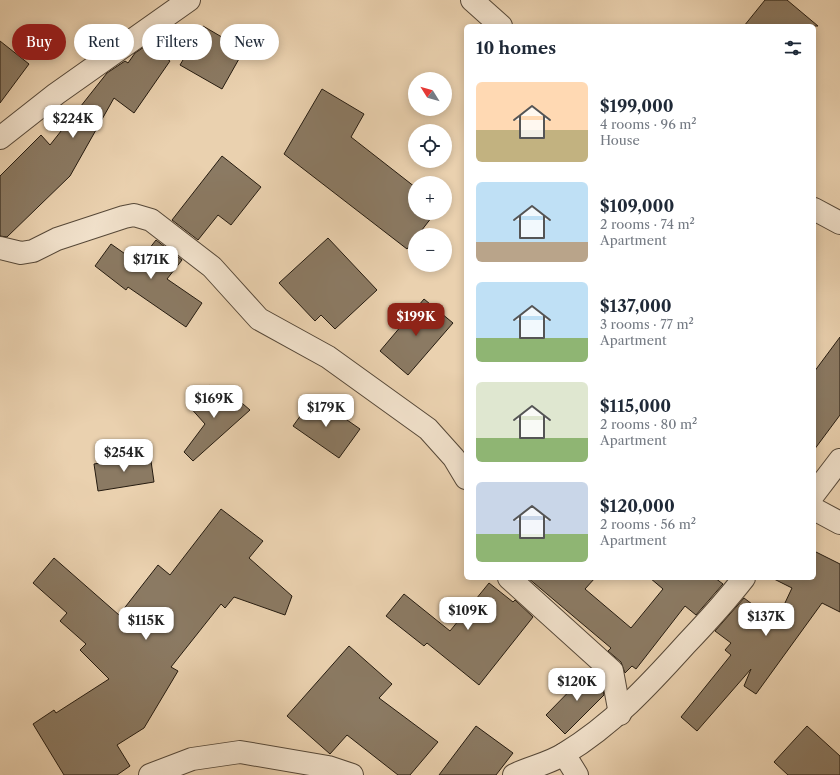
<!DOCTYPE html>
<html lang="en">
<head>
<meta charset="utf-8">
<style>
  :root { --surface:#fff; --page:#f6f6f7; --text:#1f2937; --muted:#747a83; --accent:#8f2418 }
  body { margin:0; font-family:"Libre Caslon Text",serif; background:var(--page); color:var(--text); height:100vh; display:flex; flex-direction:column; font-size:15px; white-space:nowrap }
  * { box-sizing:border-box; margin:0 }
  p { font-size:13px; color:var(--muted) }
  .icon { flex:none; width:22px; height:22px; fill:none; stroke:currentColor; stroke-width:2; stroke-linecap:round; stroke-linejoin:round }
  .map { position:relative; flex:1; overflow:hidden }
  .panel { position:absolute; left:464px; top:24px; width:352px; height:556px; display:flex; flex-direction:column; background:var(--surface); border-radius:6px; box-shadow:0 2px 10px #0003 }
  .panel>* { flex:none }
  .banner { position:absolute; left:12px; top:24px; width:380px; height:36px; display:flex; gap:8px }
  .needle { width:26px; rotate:307deg }
  .tools { position:absolute; left:408px; top:72px; display:grid; gap:8px }
  .tools a { display:grid; place-items:center; width:44px; height:44px; border-radius:50%; background:var(--surface); box-shadow:0 2px 10px #0003; font-size:20px }
  .price { position:absolute; translate:-50% -34px; padding:0 9px; border-radius:8px; background:#fff; color:#222; font-size:13px; line-height:26px; filter:drop-shadow(0 1px 2px #0008) }
  .price::after { content:''; position:absolute; left:50%; top:24px; width:12px; height:9px; margin-left:-6px; background:inherit; clip-path:polygon(0 0,100% 0,50% 100%) }
  .price.active { background:var(--accent); color:#fff }
  ul { padding:0; list-style:none }
  li { display:flex; align-items:center; gap:12px; height:100px; padding:0 12px }
  li span { display:grid; place-items:center; flex:none; width:112px; height:80px; border-radius:6px; color:#555 }
  li>.icon { margin-inline-start:auto }
  span .icon { width:48px; height:48px; fill:#fffc; stroke-width:1 }
  li b { font-size:17px }
  h2 { display:flex; justify-content:space-between; align-items:center; height:48px; padding:0 12px; font-size:17px }
  .pill { padding:0 14px; border-radius:18px; background:var(--surface); box-shadow:0 2px 10px #0003; font-size:14px; line-height:36px }
  .pill.active { background:var(--accent); color:#fff }
  .map>svg:first-child { display:block }
  .building { fill:#8b7a63; stroke:#251b10 }
  .lines { fill:none; stroke-linecap:round; stroke-linejoin:round }
  .minor-casing { stroke:#564838; stroke-width:24 }
  .minor { stroke:#f1e1cb; stroke-width:22 }
</style>
</head>
<body>
<div class="map">
<svg width="840" height="775" viewBox="0 0 840 775">
  <rect width="100%" height="100%" fill="#ead1af"/>
  <filter id="stains"><feTurbulence type="fractalNoise" baseFrequency=".005" numOctaves="4"/><feColorMatrix values="0 0 0 0 .2 0 0 0 0 .09 0 0 0 0 .02 0 0 0 .5 -.17"/></filter>
  <radialGradient id="worn" r=".72"><stop offset=".6" stop-color="#630" stop-opacity="0"/><stop offset="1" stop-color="#630" stop-opacity=".3"/></radialGradient>
  <g class="building">
    <polygon points="765,0 787,0 818,26 744,26"/>
    <polygon points="203,26 244,50 222,89 180,65"/>
    <polygon points="0,41 29,64 0,103"/>
    <polygon points="147,45 170,61 134,113 114,98 70,176 7,237 0,236 0,176 41,135 50,145 107,73 125,61 128,63 135,53"/>
    <polygon points="322,89 364,114 351,137 415,187 415,213 435,213 418,235 415,235 415,239 407,249 284,154"/>
    <polygon points="222,156 261,187 231,225 218,215 198,240 172,220"/>
    <polygon points="328,238 377,290 335,329 321,315 315,321 279,283"/>
    <polygon points="156,240 182,260 167,279 202,303 186,327 128,287 126,290 95,266 111,244 138,263"/>
    <polygon points="424,299 453,323 408,375 380,351"/>
    <polygon points="840,337 840,415 814,450 814,372"/>
    <polygon points="210,385 223,400 229,392 250,410 193,461 184,452 205,424 188,405"/>
    <polygon points="314,397 360,429 339,458 293,426"/>
    <polygon points="150,454 154,482 98,491 94,464"/>
    <polygon points="221,509 263,541 249,558 292,596 285,615 234,597 225,608 221,604 171,667 178,671 144,728 117,745 130,766 117,775 64,775 33,724 54,710 56,713 109,679 80,650 86,644 60,621 67,613 33,583 54,558 119,615 158,565 170,575"/>
    <polygon points="814,551 840,564 840,612 822,603 756,694 744,686 751,669 697,731 681,717 731,655 725,650 731,643 715,631 744,598 776,622 792,588 772,578 814,578"/>
    <polygon points="528,578 595,578 585,589 631,628 663,589 650,578 715,578 723,584 696,615 685,606 636,669 632,666 625,673 621,662 608,651 611,648"/>
    <polygon points="489,583 513,602 515,600 533,617 479,685 427,643 424,646 386,616 404,594 450,631"/>
    <polygon points="349,646 392,684 379,698 438,742 410,775 398,775 347,735 330,754 287,716"/>
    <polygon points="591,669 600,677 604,695 565,734 546,715"/>
    <polygon points="476,726 513,753 496,775 439,775"/>
    <polygon points="807,726 840,756 840,775 788,775 774,762"/>
  </g>
  <g class="lines">
    <g class="minor-casing">
      <g id="minor">
        <polyline points="472,0 501,26"/>
        <polyline points="0,138 56,94 189,0"/>
        <polyline points="814,209 840,223"/>
        <polyline points="0,248 21,253 33,251 57,239 124,217 134,215 151,220 212,267 259,319 328,357 428,429 454,458 466,478"/>
        <polyline points="814,494 840,460"/>
        <polyline points="814,509 840,523"/>
        <polyline points="509,578 612,671 620,714"/>
        <polyline points="564,754 577,775"/>
        <polyline points="150,775 192,759 240,752 328,767 352,775"/>
        <path d="M514,775C530,767 548,764 564,754C612,725 649,685 686,644C706,623 726,601 744,578"/>
      </g>
    </g>
    <use href="#minor" class="minor"/>
  </g>
  <rect width="100%" height="100%" filter="url(#stains)"/>
  <rect width="100%" height="100%" fill="url(#worn)"/>
</svg>
<div class="tools">
<a><svg class="needle" viewBox="-14 -14 28 28"><path d="M0-13l5 13h-10z" fill="#e53935"/><path d="M0 13l5-13h-10z" fill="#747a83"/></svg></a>
<a><svg class="icon" aria-label="locate" viewBox="0 0 24 24"><circle cx="12" cy="12" r="6"/><path d="M12 2v4M12 18v4M2 12h4M18 12h4"/></svg></a>
<a>+</a>
<a>−</a>
</div>
<b class="price" style="left:73px;top:139px">$224K</b>
<b class="price" style="left:151px;top:280px">$171K</b>
<b class="price active" style="left:416px;top:337px">$199K</b>
<b class="price" style="left:214px;top:419px">$169K</b>
<b class="price" style="left:326px;top:428px">$179K</b>
<b class="price" style="left:124px;top:473px">$254K</b>
<b class="price" style="left:468px;top:631px">$109K</b>
<b class="price" style="left:766px;top:637px">$137K</b>
<b class="price" style="left:146px;top:641px">$115K</b>
<b class="price" style="left:577px;top:702px">$120K</b>
<div class="banner">
<a class="pill active">Buy</a>
<a class="pill">Rent</a>
<a class="pill">Filters</a>
<a class="pill">New</a>
</div>
<section class="panel">
<h2>10 homes<svg class="icon" aria-label="filters" viewBox="0 0 24 24"><path d="M4 7h16M4 17h16"/><circle cx="9" cy="7" r="2"/><circle cx="15" cy="17" r="2"/></svg></h2>
<ul>
<li><span style="background:linear-gradient(#ffd9b3 60%,#c2b280 0)"><svg class="icon" aria-label="home" viewBox="0 0 24 24"><path d="M3 11l9-7 9 7M6 9v11h12V9"/></svg></span><div><b>$199,000</b><p>4 rooms · 96 m²</p><p>House</p></div></li>
<li><span style="background:linear-gradient(#bfe0f5 75%,#b9a48a 0)"><svg class="icon" aria-label="home" viewBox="0 0 24 24"><path d="M3 11l9-7 9 7M6 9v11h12V9"/></svg></span><div><b>$109,000</b><p>2 rooms · 74 m²</p><p>Apartment</p></div></li>
<li><span style="background:linear-gradient(#bfe0f5 70%,#8fb573 0)"><svg class="icon" aria-label="home" viewBox="0 0 24 24"><path d="M3 11l9-7 9 7M6 9v11h12V9"/></svg></span><div><b>$137,000</b><p>3 rooms · 77 m²</p><p>Apartment</p></div></li>
<li><span style="background:linear-gradient(#dfe7d0 70%,#8fb573 0)"><svg class="icon" aria-label="home" viewBox="0 0 24 24"><path d="M3 11l9-7 9 7M6 9v11h12V9"/></svg></span><div><b>$115,000</b><p>2 rooms · 80 m²</p><p>Apartment</p></div></li>
<li><span style="background:linear-gradient(#c9d6e8 65%,#8fb573 0)"><svg class="icon" aria-label="home" viewBox="0 0 24 24"><path d="M3 11l9-7 9 7M6 9v11h12V9"/></svg></span><div><b>$120,000</b><p>2 rooms · 56 m²</p><p>Apartment</p></div></li>
</ul>
</section>
</div>
</body>
</html>
